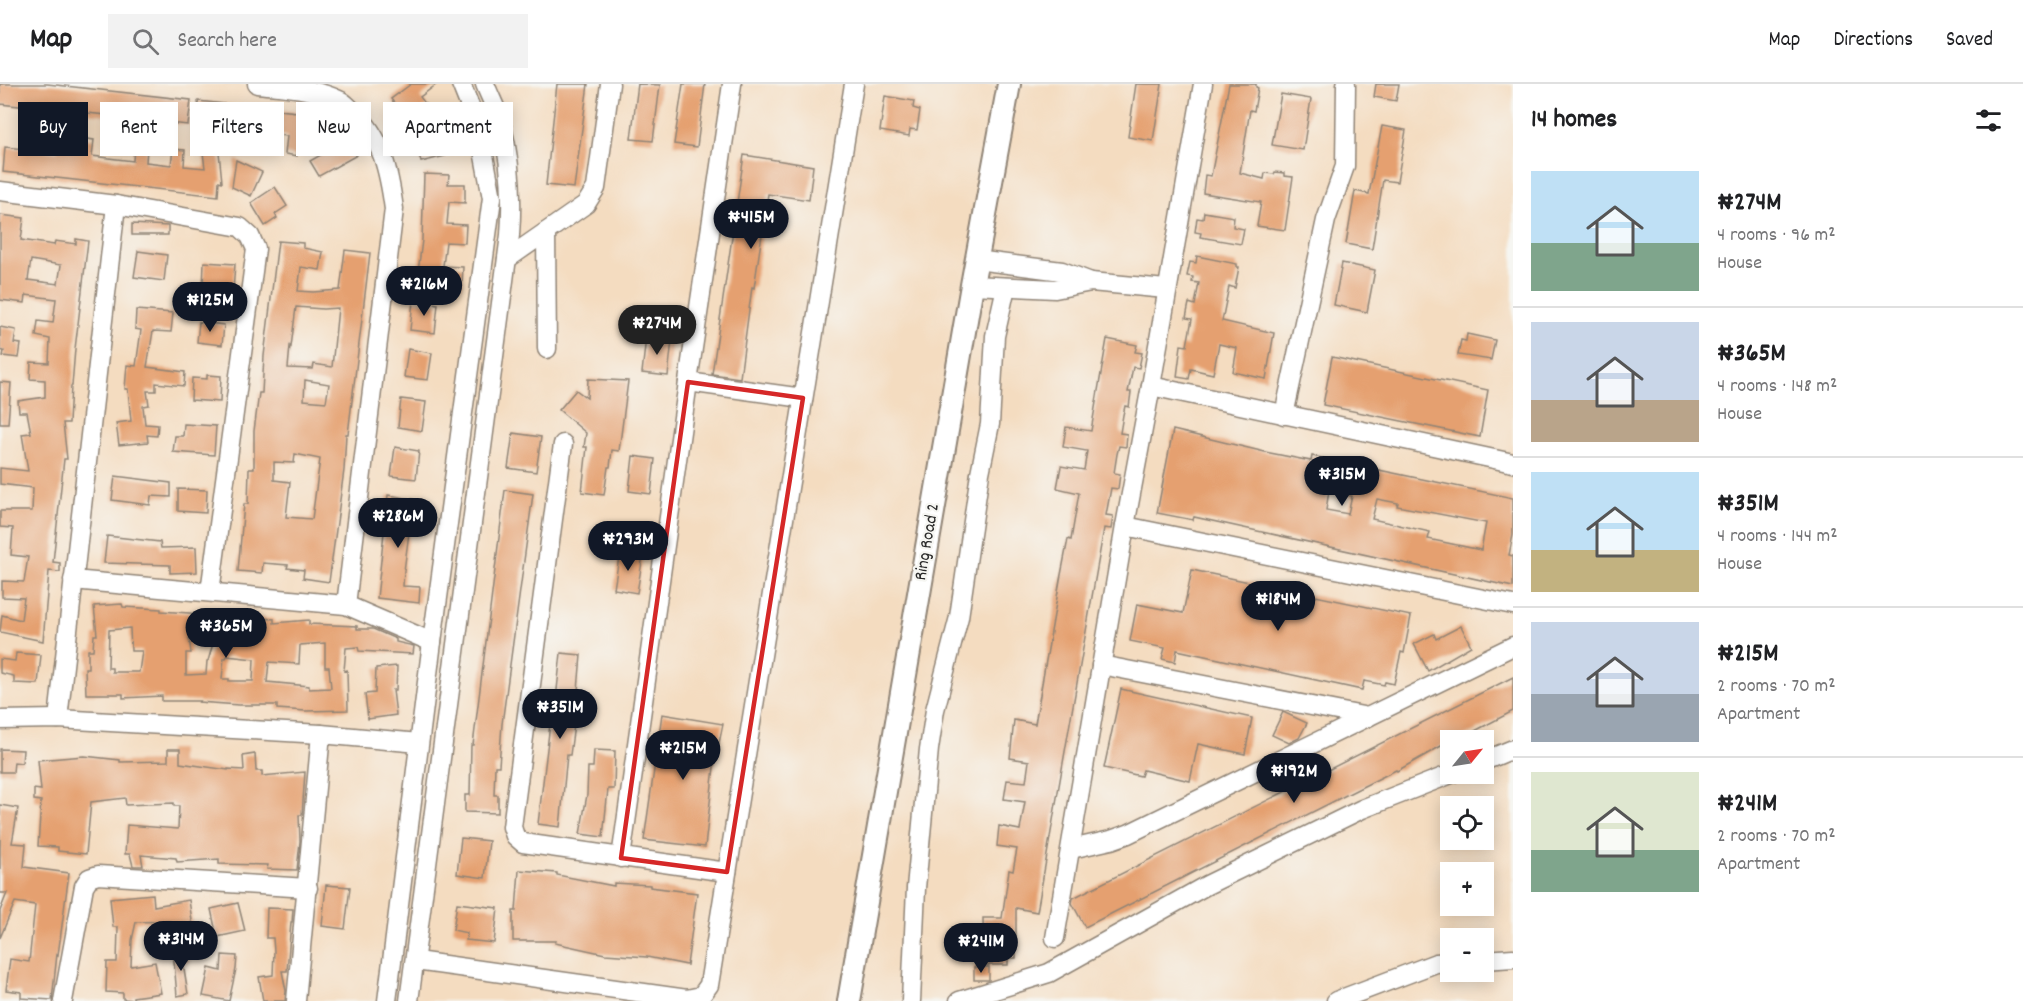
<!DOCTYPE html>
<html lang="en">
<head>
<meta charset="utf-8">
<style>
  :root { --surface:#fff; --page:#f2f2f2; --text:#202124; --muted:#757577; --line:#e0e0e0; --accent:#111827 }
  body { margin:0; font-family:Dekko,sans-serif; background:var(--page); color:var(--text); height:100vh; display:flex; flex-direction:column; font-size:22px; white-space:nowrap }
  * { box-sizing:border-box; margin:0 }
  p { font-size:20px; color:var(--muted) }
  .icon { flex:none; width:33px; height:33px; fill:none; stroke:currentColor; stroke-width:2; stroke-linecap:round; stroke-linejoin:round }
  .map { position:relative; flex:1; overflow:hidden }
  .side { display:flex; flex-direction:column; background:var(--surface); width:510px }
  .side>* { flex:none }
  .guide { position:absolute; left:18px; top:18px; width:570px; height:54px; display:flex; gap:12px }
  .needle { width:39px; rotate:60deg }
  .controls { position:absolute; left:1440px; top:646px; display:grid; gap:12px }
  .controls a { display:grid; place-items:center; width:54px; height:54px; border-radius:0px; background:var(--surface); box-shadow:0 3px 15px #0003; font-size:30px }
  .price { position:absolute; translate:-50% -51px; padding:0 14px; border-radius:21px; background:var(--accent); color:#fff; font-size:20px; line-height:39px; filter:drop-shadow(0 2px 3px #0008) }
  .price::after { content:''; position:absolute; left:50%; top:36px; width:18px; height:14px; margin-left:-9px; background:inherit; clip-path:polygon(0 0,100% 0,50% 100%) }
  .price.selected { background:#222; color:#fff }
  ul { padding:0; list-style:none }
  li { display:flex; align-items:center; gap:18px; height:150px; padding:0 18px }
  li+li { border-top:2px solid var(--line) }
  li span { display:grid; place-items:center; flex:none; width:168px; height:120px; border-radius:0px; color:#555 }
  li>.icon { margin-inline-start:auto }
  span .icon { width:72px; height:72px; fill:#fffc; stroke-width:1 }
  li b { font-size:26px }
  h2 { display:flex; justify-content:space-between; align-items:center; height:72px; padding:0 18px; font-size:26px }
  .tag { padding:0 21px; border-radius:0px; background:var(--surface); box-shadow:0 3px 15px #0003; font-size:21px; line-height:54px }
  .tag.selected { background:var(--accent); color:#fff }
  header { display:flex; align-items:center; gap:36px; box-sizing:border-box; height:84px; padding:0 30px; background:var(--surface); border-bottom:2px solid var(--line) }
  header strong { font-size:28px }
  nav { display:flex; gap:33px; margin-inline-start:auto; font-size:21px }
  .search { width:420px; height:54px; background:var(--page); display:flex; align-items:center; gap:15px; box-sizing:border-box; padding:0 21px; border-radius:0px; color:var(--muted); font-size:22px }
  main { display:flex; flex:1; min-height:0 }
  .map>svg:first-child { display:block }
  .building { fill:#e5a06f; fill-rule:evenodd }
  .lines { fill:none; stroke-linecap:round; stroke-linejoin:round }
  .minor-casing { stroke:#908476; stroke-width:21 }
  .major-casing { stroke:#908476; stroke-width:26 }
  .minor { stroke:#fff; stroke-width:18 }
  .major { stroke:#fff; stroke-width:22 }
  .marked { fill:none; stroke:#d62828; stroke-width:4.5; stroke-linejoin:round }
  .labels { text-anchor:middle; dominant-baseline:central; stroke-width:4.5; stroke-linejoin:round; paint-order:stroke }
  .street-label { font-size:18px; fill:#2b2b2b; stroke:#f6f6f2 }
</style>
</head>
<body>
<header>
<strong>Map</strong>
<div class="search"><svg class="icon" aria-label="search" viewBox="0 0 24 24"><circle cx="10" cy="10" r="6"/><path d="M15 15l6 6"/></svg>Search here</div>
<nav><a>Map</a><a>Directions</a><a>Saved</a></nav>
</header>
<main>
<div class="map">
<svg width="1513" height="917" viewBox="0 0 1513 917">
  <rect width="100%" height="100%" fill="#f6f6f2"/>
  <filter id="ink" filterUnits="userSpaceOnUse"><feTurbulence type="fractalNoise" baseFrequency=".0167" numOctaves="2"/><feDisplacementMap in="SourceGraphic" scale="12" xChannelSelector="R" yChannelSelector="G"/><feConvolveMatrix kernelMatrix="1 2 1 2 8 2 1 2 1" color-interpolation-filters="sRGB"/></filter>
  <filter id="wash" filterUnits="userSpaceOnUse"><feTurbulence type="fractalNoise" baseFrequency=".008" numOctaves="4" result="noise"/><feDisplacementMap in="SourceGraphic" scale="24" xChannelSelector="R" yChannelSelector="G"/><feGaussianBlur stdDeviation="1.35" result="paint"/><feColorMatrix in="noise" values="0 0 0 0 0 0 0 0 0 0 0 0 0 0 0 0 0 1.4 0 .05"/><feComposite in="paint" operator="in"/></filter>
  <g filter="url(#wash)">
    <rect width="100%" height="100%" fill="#f4dcc0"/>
    <g id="blocks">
      <g class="building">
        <polygon points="0,0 47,0 191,16 188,41 149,37 146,78 171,81 173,65 185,66 184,82 205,84 202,61 219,68 222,98 219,97 218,112 3,88 5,63 57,68 59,51 94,56 92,72 133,77 135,52 128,51 130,34 126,33 0,20"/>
        <polygon points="411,0 437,0 420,13 427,22 408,37 391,15"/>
        <polygon points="557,0 588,0 574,104 546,101"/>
        <polygon points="638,0 660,1 653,57 631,55"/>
        <polygon points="683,0 705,0 697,63 674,60"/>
        <polygon points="1136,0 1162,0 1153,57 1128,53"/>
        <polygon points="1229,0 1256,0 1256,3 1258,4 1254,27 1250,26 1240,89 1264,95 1265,89 1274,90 1275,88 1284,89 1284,92 1293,93 1285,146 1257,142 1261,118 1203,109 1205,91 1211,92"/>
        <polygon points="1376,0 1399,0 1396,17 1374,13"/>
        <polygon points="1281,10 1311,15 1303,66 1272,61"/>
        <polygon points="885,12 914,17 913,24 920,26 917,46 910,45 909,52 880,47"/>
        <polygon points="198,17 306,29 304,54 299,53 297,72 285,70 287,52 252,48 250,65 237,64 239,47 220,44 218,61 202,59 202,43 201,42"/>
        <polygon points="1382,42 1406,46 1397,98 1383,96 1372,165 1346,160 1355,107 1369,110"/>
        <polygon points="438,45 445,72 421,78 414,51"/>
        <polygon points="342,47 357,71 319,92 310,77 326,68 321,60"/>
        <polygon points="744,71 813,82 809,116 768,110 754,204 752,203 740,294 712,290"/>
        <polygon points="236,76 262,88 251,112 232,103"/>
        <polygon points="424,90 449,91 448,100 465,100 465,119 449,118 447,140 466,141 465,159 446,158 443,182 463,183 462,202 417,197 422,156"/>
        <polygon points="275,103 287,122 275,130 277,134 265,142 251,119"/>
        <polygon points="1204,128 1234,133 1233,143 1244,145 1241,160 1200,153 1201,149 1195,148 1197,134 1203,135"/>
        <path d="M0,131L24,134L21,156L54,161L55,157L76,160V155L88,157L75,265L72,302H71L69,339H63L67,375H64L53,478L60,479V488L49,487L43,557L0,548L2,531L21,536L24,514L2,513V497L24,498L28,473L11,471L13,444L0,443V427H32L33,404L0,400V384L28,387L22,350L31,349L27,328H19L18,317L45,313V296L30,295L31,278L49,279L50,255L36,252L38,237L53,239L56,215L26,211L25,219L0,216ZM31,176L61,181L58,200L28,196Z"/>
        <polygon points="132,140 168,142 168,151 132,151"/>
        <path d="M278,157L303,159V164L323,168L320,186L301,183L298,207L313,208L340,206L345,166L370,169L348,350H346L344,386L329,498L303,494L304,486L287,484L288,481L263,479L262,489L238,487L244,420H248L249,385H254V347L259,309H262L264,272ZM296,223L323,225L338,224L332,283L314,280L313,285L288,284L290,262L291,263ZM305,296L329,300L326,318L304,316ZM295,370L320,375L312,435L286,433L290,398L274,396V378L294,379Z"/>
        <polygon points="138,167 167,171 164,197 134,193"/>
        <polygon points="1197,172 1237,180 1237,183 1239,183 1235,204 1229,202 1222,237 1274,249 1266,295 1233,288 1237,264 1219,260 1213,290 1191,285 1189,295 1177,293 1181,261 1187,262 1192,235 1186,234 1189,219 1195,221 1199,199 1192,198 1193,193 1187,192 1190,178 1196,179"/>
        <polygon points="204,178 235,180 233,207 231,207 229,221 215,219 216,206 203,205"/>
        <polygon points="1342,179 1375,186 1367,228 1334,221"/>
        <polygon points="413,217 438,220 435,249 410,246"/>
        <polygon points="136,226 173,229 171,248 153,247 147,283 185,288 184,302 156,299 156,307 147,307 149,321 143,322 145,340 158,341 157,352 147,351 148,358 119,361 116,339 131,337 128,305 125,305 127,281 136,282 141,246 135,245"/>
        <polygon points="199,238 224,241 222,261 197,258"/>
        <polygon points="0,243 16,246 14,259 21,260 19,274 3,272 4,267 0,266"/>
        <polygon points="1467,250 1495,256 1491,276 1458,271 1461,256 1466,257"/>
        <polygon points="646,253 672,256 668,292 642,289"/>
        <polygon points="1107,255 1137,261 1135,268 1142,269 1139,284 1133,283 1128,308 1131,308 1129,323 1125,322 1123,331 1120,349 1127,350 1126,363 1119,362 1117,370 1114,389 1120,390 1118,405 1111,404 1106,431 1113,432 1111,445 1104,444 1037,828 1016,824 1016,874 1008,874 1008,881 984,881 983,834 1002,834 1009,786 1013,787 1017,765 997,762 999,742 1020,746 1025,718 1004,715 1007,696 1026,698 1029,677 1010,674 1014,636 1035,640 1060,496 1068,455 1071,456 1079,409 1057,404 1061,382 1084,386 1087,367 1063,363 1066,343 1091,347"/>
        <polygon points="408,265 432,269 428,296 404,293"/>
        <polygon points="1332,273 1488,306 1480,353 1323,321"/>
        <polygon points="207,291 221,292 220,318 191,316 192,294 207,295"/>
        <polygon points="588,295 628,297 619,367 612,366 610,383 608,383 604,411 582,408 587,363 584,363 586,349 559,326 576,306 587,314"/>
        <polygon points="0,298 11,299 8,340 0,340"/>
        <polygon points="401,315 426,318 422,347 398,343"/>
        <polygon points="184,340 216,342 214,371 173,368 175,352 183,352"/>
        <path d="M1173,346L1265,368L1311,377L1312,372L1513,414V451L1509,471L1513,472V503L1194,433L1193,436L1157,429ZM1329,407L1352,412L1348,430L1326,426ZM1377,415L1398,419L1397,422L1486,439L1481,466L1428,455L1430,448L1372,435Z"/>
        <polygon points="513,349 541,353 536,388 508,384"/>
        <polygon points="395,363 419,367 416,395 391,392"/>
        <polygon points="633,372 655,375 651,410 629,407"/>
        <polygon points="115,392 171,399 171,413 151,412 150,421 112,416"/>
        <polygon points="178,405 207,406 206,429 178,427"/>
        <polygon points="505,406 533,410 502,640 499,682 495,682 494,711 498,711 498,729 465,728 465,711 470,711 471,661 473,661"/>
        <polygon points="388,411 413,415 411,425 429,427 428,442 410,441 404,487 403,502 420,503 419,519 377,514"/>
        <polygon points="107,452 160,458 161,464 196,463 197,488 170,489 170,481 104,479"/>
        <polygon points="620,467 643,471 637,509 614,505"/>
        <polygon points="1192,486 1411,532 1404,569 1401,568 1394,600 1385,598 1384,601 1364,597 1362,606 1177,566 1175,578 1162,575 1165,564 1130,557 1137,520 1183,529"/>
        <path d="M122,520L123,523L161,525V527L274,535V539L309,536V540L357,542V545H373L396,555V558L414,562L413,570L359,567L358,563L346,564L344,587L347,586L348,626L306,627L277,625V621H239L199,618L200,617H162V612L123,614V610H86L85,584H88V566H93L94,551H97L94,522ZM130,544L131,567H142L139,588H112V584H108L109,546ZM189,554L214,556L208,577H207L206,590L186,591V569H191ZM325,559V583H329L331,604L309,605V602L267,598L269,578L299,580L300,561ZM227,572L254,575L253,597H229V595H222L224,574H226Z"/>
        <polygon points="1461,542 1471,562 1428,587 1414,560 1434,550 1436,555"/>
        <polygon points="16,569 41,571 38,600 14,599 14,592 0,589 0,575 15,577"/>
        <polygon points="561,569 581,571 577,618 570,671 567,671 560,743 538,740 553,615 556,615"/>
        <polygon points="397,582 396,606 393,606 396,631 368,635 365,610 375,609 376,584"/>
        <polygon points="1513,593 1513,627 1473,648 1450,657 1397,687 1396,686 1358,705 1085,843 1072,819 1073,814"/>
        <polygon points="1121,605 1252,634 1245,670 1198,660 1190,697 1143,686 1141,692 1104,684"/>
        <polygon points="1283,628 1307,639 1299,654 1289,659 1272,651"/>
        <polygon points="662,630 723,640 714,683 705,763 644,756"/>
        <polygon points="0,665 23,666 22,679 14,678 13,688 0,688"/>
        <polygon points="168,665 180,665 180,679 228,686 228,685 244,686 243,672 255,670 256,687 262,687 262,692 305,688 302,731 299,731 300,757 297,786 267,785 268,781 219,780 219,775 177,778 176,774 141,771 143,782 133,782 130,770 125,770 127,741 178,745 179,722 174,722 174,719 126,721 125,714 91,718 86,770 58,767 58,763 38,762 41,717 34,716 34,705 41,706 38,676 84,672 120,676 120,678 168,677"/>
        <polygon points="594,666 615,667 614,705 608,705 603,753 580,750 587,711 588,683 593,683"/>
        <polygon points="0,721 18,724 12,759 26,760 24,783 69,789 58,871 57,870 52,916 21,914 21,908 6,906 10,875 29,878 35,821 15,818 0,854 0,827 7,809 0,809"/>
        <polygon points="461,754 489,757 485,794 457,790"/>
        <polygon points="519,786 557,789 557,791 614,802 614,799 650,801 650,803 697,809 687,881 647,873 605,870 555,859 556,857 513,857 513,827 516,827"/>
        <polygon points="326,801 350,803 345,845 322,842"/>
        <polygon points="153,810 154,822 189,816 193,844 190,860 172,864 170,837 136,838 132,856 131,882 155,878 161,909 133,913 133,916 123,915 123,909 106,908 107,878 117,878 118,843 113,843 110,814"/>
        <polygon points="238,819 245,847 217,853 211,825"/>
        <polygon points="457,819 498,824 494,859 466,856 467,849 453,846"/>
        <polygon points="267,824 293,825 292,838 291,838 287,887 282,887 286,907 285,917 263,917 259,893 273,891 274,867 273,854 266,854"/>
        <polygon points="180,865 181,868 188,869 189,878 183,879 188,910 177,912 173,866"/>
        <polygon points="222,871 237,872 236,885 229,917 203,912 209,884 221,887"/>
        <rect x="974" y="883" width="15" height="13"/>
      </g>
    </g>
  </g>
  <g filter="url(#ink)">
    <use href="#blocks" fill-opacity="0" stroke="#908476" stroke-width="1.5"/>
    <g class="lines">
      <g class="minor-casing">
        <g id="minor">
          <path d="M257,0C284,3 314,4 339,16C345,18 349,24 354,28C382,53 389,88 394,125L346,521"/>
          <polyline points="0,107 116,121 240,143 250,152 256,165 210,508"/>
          <polyline points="546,148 547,265"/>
          <polyline points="507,175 586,120 596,104 610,0"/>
          <polyline points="976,176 1062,187 1091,198"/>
          <polyline points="972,201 1055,205 1091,198 1166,205"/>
          <polyline points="688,298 803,314"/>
          <polyline points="1151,302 1203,0"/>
          <polyline points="1284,331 1326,136 1345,82 1346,0"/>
          <polyline points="563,360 512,743 515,752 523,759 727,788"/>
          <polyline points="1125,442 1513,521"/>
          <polyline points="73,496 346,521 432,558"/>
          <polyline points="1101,581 1368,633"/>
          <polyline points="58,635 116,121"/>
          <polyline points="0,636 58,635 321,650 419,659"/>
          <polyline points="1484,677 1513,665"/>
          <polyline points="1071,765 1111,756 1128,750 1513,562"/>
          <polyline points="621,774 688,298 732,0"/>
          <polyline points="1055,854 1125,442 1151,302 1513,379"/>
          <polyline points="1484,876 1513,874"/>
          <polyline points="416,877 687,915 701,912 709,901 854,0"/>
          <polyline points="63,917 84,802 89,794 98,791 308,804"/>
          <polyline points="296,917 321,650"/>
          <polyline points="387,917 432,558 492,114 479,45 461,0"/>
          <path d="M409,917L510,151C513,112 511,77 501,39C497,26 490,13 485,0"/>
          <polyline points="911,917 916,804 929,665 935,626 959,533 980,389 990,340 995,252 1006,203"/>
          <polyline points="959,917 1049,889 1207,801 1362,725 1451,690"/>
          <polyline points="1336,917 1436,879 1450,878"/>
        </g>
      </g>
      <g class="major-casing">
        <polyline id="major" points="849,917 972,201 1009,0"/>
      </g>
      <use href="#minor" class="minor"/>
      <use href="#major" class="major"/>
    </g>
  </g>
  <path class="marked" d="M688,298L803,314L727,788L621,774Z"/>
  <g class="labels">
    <g class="street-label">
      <text transform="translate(928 458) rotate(-80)">Ring Road 2</text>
    </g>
  </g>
</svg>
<div class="controls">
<a><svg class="needle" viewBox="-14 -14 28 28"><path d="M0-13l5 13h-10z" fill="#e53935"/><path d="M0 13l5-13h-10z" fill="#757577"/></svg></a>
<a><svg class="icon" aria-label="locate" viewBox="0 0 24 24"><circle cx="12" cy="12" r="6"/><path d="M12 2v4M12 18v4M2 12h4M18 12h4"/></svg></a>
<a>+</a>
<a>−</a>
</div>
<b class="price" style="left:751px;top:166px">₦415M</b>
<b class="price" style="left:424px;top:233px">₦216M</b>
<b class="price" style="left:210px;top:249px">₦125M</b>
<b class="price selected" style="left:657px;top:272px">₦274M</b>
<b class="price" style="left:1342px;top:423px">₦315M</b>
<b class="price" style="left:398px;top:465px">₦286M</b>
<b class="price" style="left:628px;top:488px">₦293M</b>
<b class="price" style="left:1278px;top:548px">₦184M</b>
<b class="price" style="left:226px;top:575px">₦365M</b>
<b class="price" style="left:560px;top:656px">₦351M</b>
<b class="price" style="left:683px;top:697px">₦215M</b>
<b class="price" style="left:1294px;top:720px">₦192M</b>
<b class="price" style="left:181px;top:888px">₦314M</b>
<b class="price" style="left:981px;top:890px">₦241M</b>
<div class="guide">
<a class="tag selected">Buy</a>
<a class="tag">Rent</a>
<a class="tag">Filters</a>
<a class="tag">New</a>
<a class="tag">Apartment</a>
</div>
</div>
<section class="side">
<h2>14 homes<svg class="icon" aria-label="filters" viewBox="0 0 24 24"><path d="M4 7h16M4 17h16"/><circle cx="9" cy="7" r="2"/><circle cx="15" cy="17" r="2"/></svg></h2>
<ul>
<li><span style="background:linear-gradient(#bfe0f5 60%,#7fa58c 0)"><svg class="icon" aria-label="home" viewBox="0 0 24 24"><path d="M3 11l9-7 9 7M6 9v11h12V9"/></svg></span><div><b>₦274M</b><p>4 rooms · 96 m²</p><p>House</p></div></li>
<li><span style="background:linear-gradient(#c9d6e8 65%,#b9a48a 0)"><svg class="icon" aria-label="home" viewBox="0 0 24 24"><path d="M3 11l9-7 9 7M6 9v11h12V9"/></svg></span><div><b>₦365M</b><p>4 rooms · 148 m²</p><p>House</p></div></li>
<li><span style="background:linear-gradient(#bfe0f5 65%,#c2b280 0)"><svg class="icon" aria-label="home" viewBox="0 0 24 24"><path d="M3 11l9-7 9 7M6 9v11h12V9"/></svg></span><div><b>₦351M</b><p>4 rooms · 144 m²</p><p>House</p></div></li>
<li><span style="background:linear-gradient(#c9d6e8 60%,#9aa5b1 0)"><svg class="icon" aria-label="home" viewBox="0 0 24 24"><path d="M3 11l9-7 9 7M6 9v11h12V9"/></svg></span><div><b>₦215M</b><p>2 rooms · 70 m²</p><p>Apartment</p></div></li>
<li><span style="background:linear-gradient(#dfe7d0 65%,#7fa58c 0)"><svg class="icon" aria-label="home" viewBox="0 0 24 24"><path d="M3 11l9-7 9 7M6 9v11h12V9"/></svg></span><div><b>₦241M</b><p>2 rooms · 70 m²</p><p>Apartment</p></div></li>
</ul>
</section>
</main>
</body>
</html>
